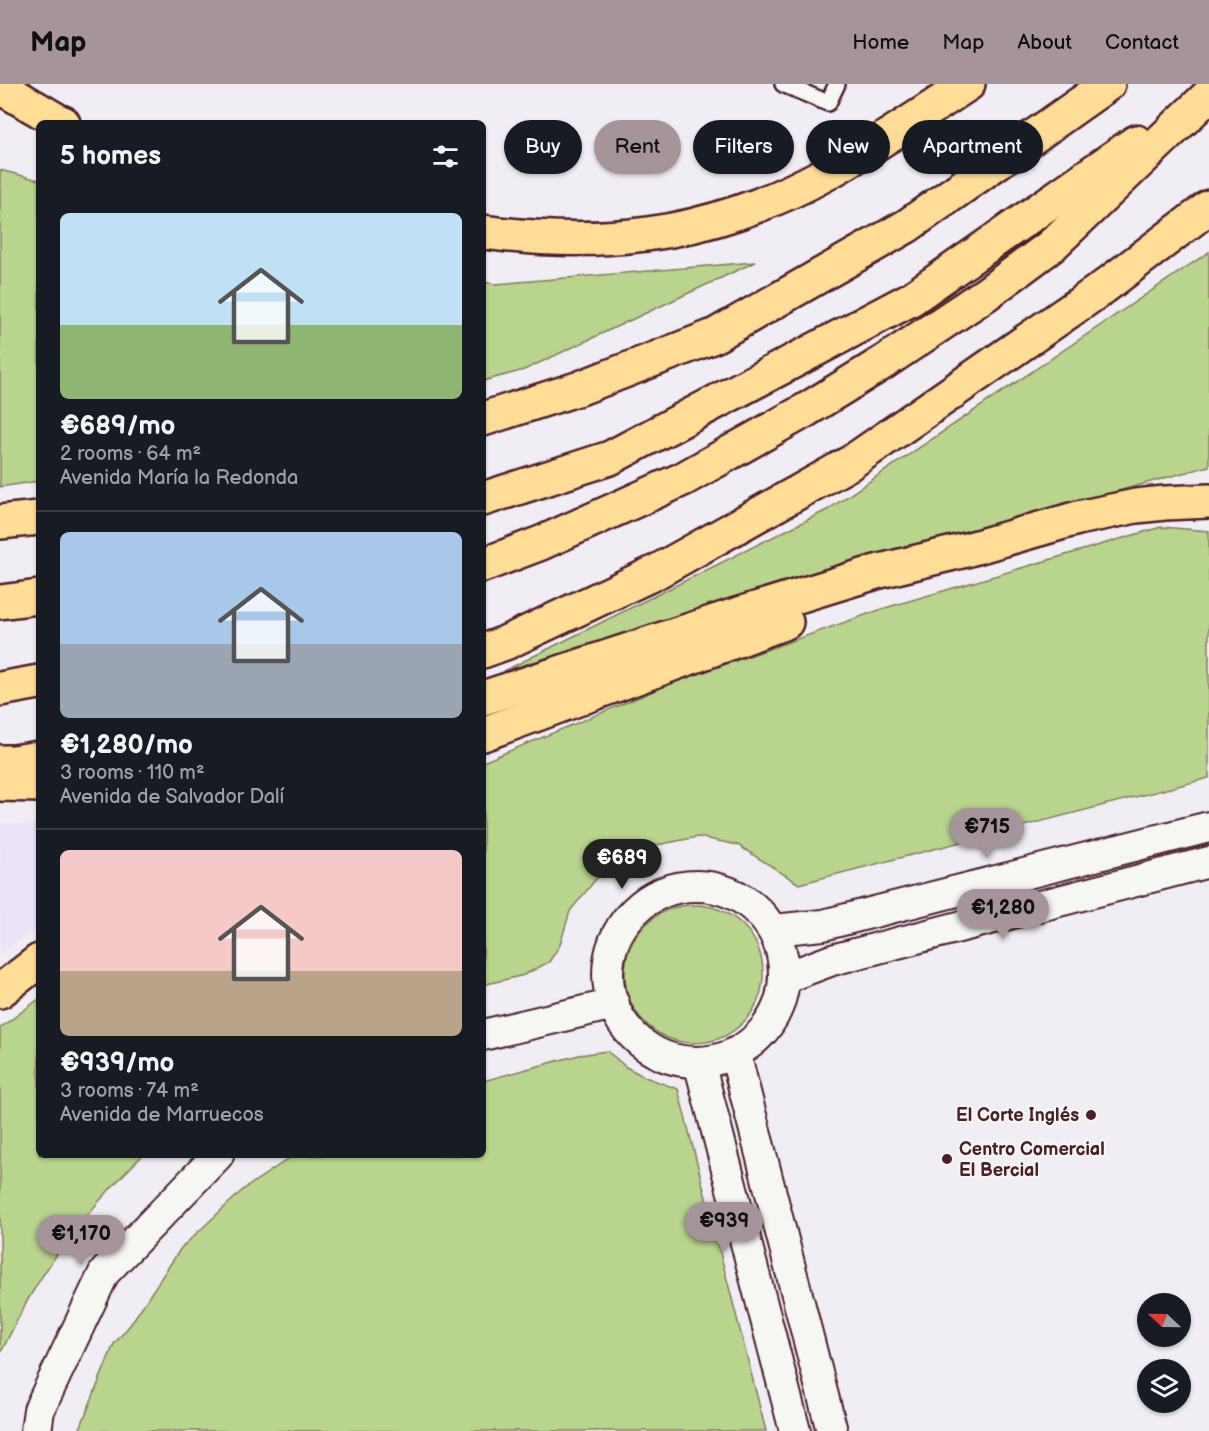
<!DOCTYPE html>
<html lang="en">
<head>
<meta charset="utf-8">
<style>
  :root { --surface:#171b24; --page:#242831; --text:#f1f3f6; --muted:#9ea1a6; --line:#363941; --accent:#a6949b }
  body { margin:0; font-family:"Balsamiq Sans",sans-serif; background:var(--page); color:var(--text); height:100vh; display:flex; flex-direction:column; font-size:22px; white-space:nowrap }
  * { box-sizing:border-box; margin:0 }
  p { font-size:20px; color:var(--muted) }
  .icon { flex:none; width:33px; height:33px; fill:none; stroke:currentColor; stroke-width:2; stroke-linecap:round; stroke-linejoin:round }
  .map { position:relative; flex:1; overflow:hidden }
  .side { position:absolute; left:36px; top:36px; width:450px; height:1038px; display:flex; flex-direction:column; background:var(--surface); border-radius:9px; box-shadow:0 2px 4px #0004 }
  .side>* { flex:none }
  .hud { position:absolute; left:504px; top:36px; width:570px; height:54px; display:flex; gap:12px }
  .needle { width:39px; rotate:292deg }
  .controls { position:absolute; left:1137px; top:1209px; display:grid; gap:12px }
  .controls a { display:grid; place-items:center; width:54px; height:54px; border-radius:50%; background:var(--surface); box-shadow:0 2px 4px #0004; font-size:30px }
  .price { position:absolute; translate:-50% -51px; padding:0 14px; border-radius:21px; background:var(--accent); color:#111; font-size:20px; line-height:39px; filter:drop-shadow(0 2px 3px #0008) }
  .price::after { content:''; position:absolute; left:50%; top:36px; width:18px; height:14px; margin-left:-9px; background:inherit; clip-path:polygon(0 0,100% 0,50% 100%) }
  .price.on { background:#222; color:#fff }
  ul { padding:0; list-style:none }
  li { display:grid; align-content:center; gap:12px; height:318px; padding:0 24px }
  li+li { border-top:2px solid var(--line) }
  li span { display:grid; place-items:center; height:186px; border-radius:9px; color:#555 }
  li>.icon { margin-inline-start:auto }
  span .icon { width:108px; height:108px; fill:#fffc; stroke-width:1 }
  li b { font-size:26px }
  h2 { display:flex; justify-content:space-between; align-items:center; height:72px; padding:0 24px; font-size:26px }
  .tag { padding:0 21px; border-radius:27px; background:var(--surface); box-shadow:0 2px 4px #0004; font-size:21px; line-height:54px }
  .tag.on { background:var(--accent); color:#111 }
  header { display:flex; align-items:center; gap:36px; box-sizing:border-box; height:84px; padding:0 30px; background:var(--accent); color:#111 }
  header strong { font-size:28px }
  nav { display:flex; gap:33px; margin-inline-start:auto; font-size:21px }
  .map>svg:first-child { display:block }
  .built { fill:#ebe3f6 }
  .green { fill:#b9d58d; stroke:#827a5c; stroke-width:1.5 }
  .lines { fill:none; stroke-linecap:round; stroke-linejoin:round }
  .service-casing { stroke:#4a1f2b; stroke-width:20 }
  .minor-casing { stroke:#4a1f2b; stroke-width:34 }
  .motorway-casing { stroke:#4a1f2b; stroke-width:38 }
  .service { stroke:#f6f6f2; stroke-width:15 }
  .minor { stroke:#f6f6f2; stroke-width:30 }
  .motorway { stroke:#fedd96; stroke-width:33 }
  .poi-dot { fill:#4a1f2b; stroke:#f6f6f2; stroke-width:2 }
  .labels { text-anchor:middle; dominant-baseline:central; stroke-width:4.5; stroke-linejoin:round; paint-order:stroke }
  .poi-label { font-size:18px; font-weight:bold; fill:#4a1f2b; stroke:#f6f6f2; text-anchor:end }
</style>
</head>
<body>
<header>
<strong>Map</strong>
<nav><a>Home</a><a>Map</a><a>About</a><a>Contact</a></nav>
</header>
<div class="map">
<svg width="1209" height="1347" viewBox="0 0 1209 1347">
  <rect width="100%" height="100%" fill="#f1edf4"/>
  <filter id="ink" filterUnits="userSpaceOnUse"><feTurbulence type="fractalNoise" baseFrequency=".0167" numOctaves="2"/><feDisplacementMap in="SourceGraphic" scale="12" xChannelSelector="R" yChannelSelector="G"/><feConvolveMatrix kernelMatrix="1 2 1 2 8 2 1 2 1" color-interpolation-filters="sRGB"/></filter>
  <g filter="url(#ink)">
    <polygon class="built" points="0,739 39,741 39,841 0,870"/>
    <g class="green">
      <polygon points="0,86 39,96 39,397 0,403"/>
      <path d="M1209,168V382C973,446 739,516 504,587L827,426Z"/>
      <polygon points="755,178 524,286 483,297 483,198 496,200"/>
      <polygon points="1161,443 1209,447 1209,694 799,800 738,761 698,753 641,764 596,795 570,827 560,861 549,878 524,891 483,901 483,678 673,599 885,524"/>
      <circle cx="694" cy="890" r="69"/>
      <path d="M39,915V1071H143C101,1112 60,1161 30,1212C19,1231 10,1251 0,1270V944Z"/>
      <polygon points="607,967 626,983 645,993 678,1005 766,1347 79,1347 114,1260 130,1241 181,1164 244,1105 294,1071 483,1071 483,997 579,971"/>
    </g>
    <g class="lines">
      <g class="service-casing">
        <polyline id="service" points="783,0 828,19 837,0"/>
      </g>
      <g class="minor-casing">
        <g id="minor">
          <circle cx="696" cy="890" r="88"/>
          <polyline points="773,846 823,841 1209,743"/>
          <polyline points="784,894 832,876 1209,778"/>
          <polyline points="483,951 614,920"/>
          <polyline points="735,969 832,1347"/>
          <polyline points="699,978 795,1347"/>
          <polyline points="36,1347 39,1326 104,1189 218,1071"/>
        </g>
      </g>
      <g class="motorway-casing">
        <g id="motorway">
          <polyline points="0,3 58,37 63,39"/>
          <path d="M483,148C535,155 595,157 647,150C708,142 771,120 825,90C874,63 921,31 968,0"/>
          <polyline points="483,335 580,304 714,252 907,142 1108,0"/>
          <polyline points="483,415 610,374 911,215 1136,58"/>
          <polyline points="0,438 39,434"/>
          <polyline points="483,481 541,459 683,395 806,326 884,278 986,210 1051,162 1209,11"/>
          <polyline points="0,518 39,513"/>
          <polyline points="483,567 505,559 656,488 850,379 1104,203 1209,123"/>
          <polyline points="0,605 39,598"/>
          <polyline points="483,614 736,531 876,488 966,466 1078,434 1136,422 1165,419 1209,417"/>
          <polyline points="483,650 786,538"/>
          <polyline points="0,678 14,678 39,674"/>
          <polyline points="0,700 39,701"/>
          <polyline points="0,907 39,877"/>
        </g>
      </g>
      <use href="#service" class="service"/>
      <use href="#minor" class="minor"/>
      <use href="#motorway" class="motorway"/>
    </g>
  </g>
  <g class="poi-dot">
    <circle cx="1091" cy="1031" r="6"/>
    <circle cx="947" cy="1075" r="6"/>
  </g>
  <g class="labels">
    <g class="poi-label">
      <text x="1079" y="1031">El Corte Inglés</text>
      <text x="959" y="1065" text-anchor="start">Centro Comercial<tspan x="959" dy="21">El Bercial</tspan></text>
    </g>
  </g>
</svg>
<div class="controls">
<a><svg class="needle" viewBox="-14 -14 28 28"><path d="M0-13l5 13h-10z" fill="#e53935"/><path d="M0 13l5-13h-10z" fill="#9ea1a6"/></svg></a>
<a><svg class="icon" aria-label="layers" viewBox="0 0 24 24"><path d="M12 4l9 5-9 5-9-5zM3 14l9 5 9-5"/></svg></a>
</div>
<b class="price" style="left:987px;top:775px">€715</b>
<b class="price on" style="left:622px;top:806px">€689</b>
<b class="price" style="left:1003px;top:856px">€1,280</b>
<b class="price" style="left:724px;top:1169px">€939</b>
<b class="price" style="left:81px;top:1182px">€1,170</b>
<div class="hud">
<a class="tag">Buy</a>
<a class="tag on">Rent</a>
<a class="tag">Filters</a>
<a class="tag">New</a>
<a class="tag">Apartment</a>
</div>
<section class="side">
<h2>5 homes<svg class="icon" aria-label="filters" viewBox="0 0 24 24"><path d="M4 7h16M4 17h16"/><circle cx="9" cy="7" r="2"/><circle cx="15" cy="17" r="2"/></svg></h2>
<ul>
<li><span style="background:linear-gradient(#bfe0f5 60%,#8fb573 0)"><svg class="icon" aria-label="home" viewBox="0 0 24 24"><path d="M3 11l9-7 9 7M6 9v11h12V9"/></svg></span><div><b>€689/mo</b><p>2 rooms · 64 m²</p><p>Avenida María la Redonda</p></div></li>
<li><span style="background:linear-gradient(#a9c7e8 60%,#9aa5b1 0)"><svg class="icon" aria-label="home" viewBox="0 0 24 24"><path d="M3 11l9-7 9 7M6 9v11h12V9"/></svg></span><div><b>€1,280/mo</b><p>3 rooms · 110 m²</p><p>Avenida de Salvador Dalí</p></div></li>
<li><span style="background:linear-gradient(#f6c9c9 65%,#b9a48a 0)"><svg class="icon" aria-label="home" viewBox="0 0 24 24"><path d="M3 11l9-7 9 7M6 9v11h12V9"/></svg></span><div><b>€939/mo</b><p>3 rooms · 74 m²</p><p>Avenida de Marruecos</p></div></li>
</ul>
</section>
</div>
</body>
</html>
